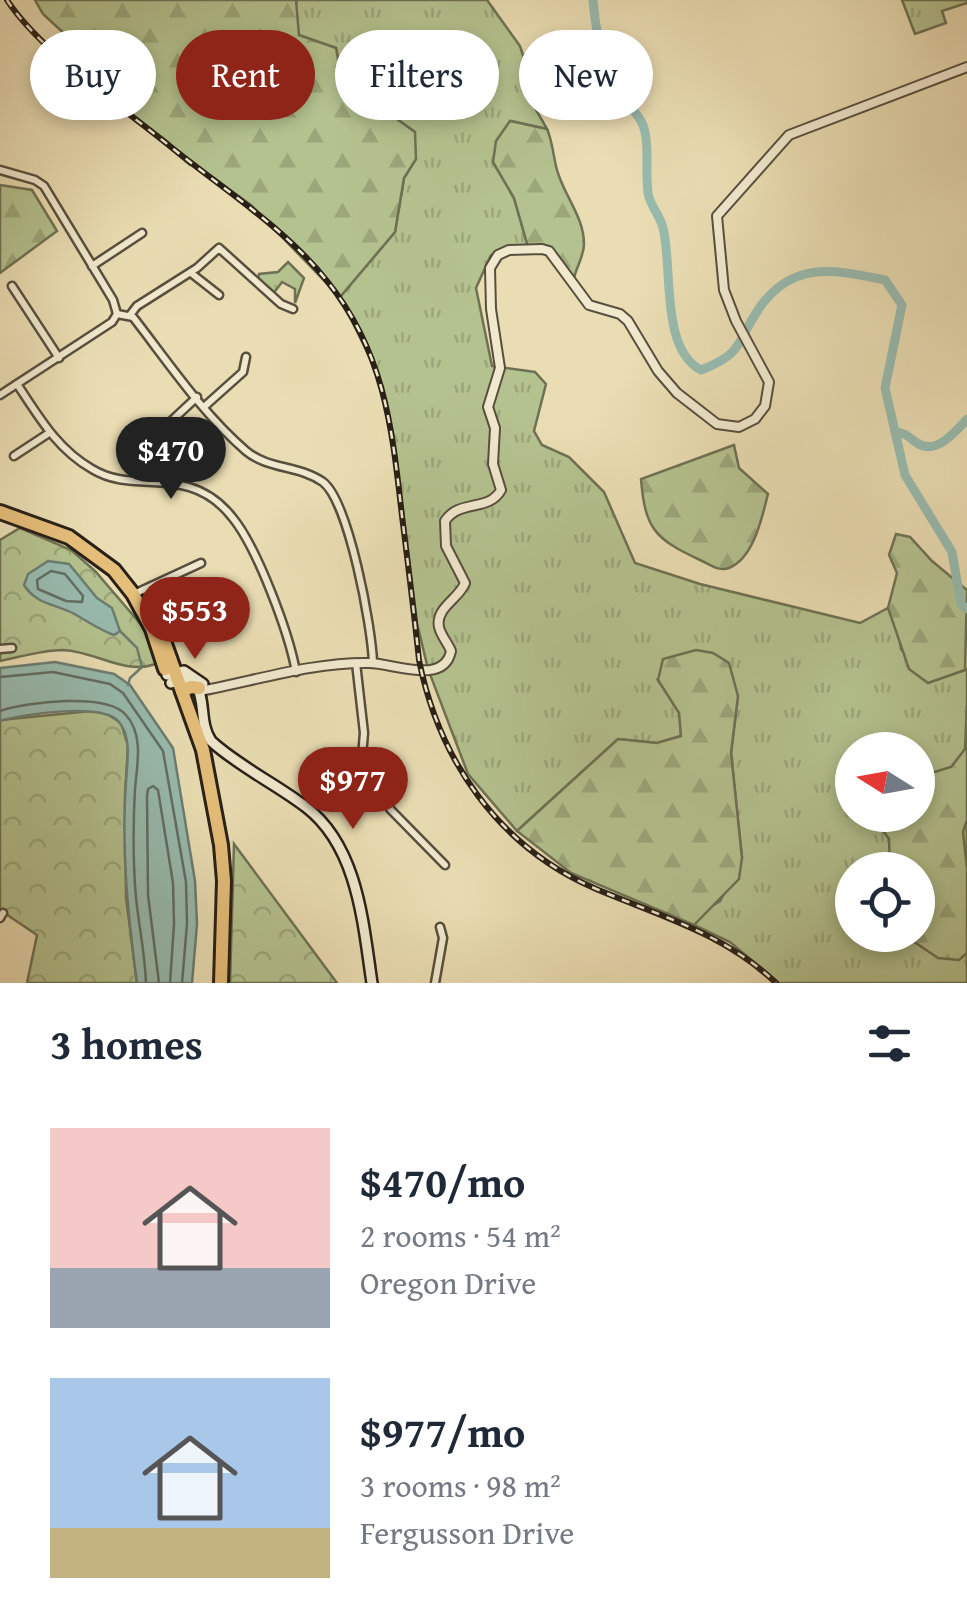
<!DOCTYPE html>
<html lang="en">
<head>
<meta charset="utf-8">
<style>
  :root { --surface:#fff; --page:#f2f2f3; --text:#1f2937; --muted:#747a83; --accent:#8f2418 }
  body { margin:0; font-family:"Gentium Book Plus",serif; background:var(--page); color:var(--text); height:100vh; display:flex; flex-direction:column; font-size:38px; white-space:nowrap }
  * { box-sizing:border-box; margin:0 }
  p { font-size:32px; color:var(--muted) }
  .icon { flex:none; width:55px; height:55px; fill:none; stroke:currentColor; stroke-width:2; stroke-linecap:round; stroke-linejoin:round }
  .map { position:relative; height:983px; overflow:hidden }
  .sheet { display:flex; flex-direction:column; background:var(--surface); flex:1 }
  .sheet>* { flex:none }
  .top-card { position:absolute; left:30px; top:30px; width:908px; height:90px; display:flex; gap:20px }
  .needle { width:65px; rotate:281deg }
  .tools { position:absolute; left:835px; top:732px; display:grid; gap:20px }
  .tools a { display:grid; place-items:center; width:100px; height:100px; border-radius:50%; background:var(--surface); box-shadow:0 5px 15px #0003; font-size:50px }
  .price { position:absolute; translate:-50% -85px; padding:0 22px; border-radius:35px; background:var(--accent); color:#fff; font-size:32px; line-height:65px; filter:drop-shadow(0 2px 5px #0008) }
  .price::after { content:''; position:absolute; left:50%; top:60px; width:30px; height:22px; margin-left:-15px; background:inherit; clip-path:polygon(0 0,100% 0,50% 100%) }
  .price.on { background:#222; color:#fff }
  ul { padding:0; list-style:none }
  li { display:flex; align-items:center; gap:30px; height:250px; padding:0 50px }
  li span { display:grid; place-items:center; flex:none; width:280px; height:200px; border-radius:0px; color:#555 }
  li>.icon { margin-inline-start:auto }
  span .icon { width:120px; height:120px; fill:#fffc; stroke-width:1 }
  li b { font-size:42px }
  h2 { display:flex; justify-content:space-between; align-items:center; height:120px; padding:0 50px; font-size:42px }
  .pill { padding:0 35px; border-radius:45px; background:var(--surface); box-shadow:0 5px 15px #0003; font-size:35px; line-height:90px }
  .pill.on { background:var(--accent); color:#fff }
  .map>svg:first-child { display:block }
  .grass { fill:url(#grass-tufts); stroke:#6e7153; stroke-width:2.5; fill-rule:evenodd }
  .forest { fill:url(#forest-firs); stroke:#6e7153; stroke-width:2.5 }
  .park { fill:url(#park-crowns); stroke:#6e7153; stroke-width:2.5 }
  .water { fill:#98bbaf; stroke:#6b7d72; stroke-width:2.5 }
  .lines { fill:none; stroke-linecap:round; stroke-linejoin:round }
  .shore { stroke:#606e63; stroke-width:2.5 }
  .stream { stroke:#6b7d72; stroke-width:2.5 }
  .river { stroke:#98bbaf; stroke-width:9 }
  .minor-casing { stroke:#584f3e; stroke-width:11 }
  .tertiary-casing { stroke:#584f3e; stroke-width:12 }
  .secondary-casing { stroke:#282017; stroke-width:14 }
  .trunk-casing { stroke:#282017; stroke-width:18 }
  .minor { stroke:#f1e9ce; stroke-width:6 }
  .tertiary { stroke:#f1e9ce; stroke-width:8 }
  .secondary { stroke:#f1e9ce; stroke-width:9 }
  .trunk { stroke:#e5be7a; stroke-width:12 }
  .rail-casing { stroke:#282017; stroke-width:6 }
  .rail { stroke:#f1e9ce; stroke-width:2.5; stroke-dasharray:8; stroke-linecap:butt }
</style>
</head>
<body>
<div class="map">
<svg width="967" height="983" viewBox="0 0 967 983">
  <defs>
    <pattern id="grass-tufts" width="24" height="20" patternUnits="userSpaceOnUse" patternTransform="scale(2.5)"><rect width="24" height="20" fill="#b4c28f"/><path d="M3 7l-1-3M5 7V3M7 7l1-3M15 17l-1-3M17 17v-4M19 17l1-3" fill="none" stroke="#9ba67b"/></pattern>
    <pattern id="forest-firs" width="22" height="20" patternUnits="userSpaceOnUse" patternTransform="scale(2.5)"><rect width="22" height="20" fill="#b4c28f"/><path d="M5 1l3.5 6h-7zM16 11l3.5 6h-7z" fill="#9ba67b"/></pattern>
    <pattern id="park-crowns" width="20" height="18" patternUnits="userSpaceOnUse" patternTransform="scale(2.5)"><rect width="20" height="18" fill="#b4c28f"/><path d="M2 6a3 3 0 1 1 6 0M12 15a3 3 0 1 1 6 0" fill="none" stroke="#9ba67b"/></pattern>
  </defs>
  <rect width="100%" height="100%" fill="#eaddb3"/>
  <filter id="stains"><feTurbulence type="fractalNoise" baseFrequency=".002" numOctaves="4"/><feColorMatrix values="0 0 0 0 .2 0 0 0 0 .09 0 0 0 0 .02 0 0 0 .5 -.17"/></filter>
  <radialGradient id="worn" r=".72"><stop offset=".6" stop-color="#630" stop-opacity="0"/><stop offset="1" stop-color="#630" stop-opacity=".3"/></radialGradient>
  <g class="grass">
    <path d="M296,0H487L520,46L527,67L531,101L547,129L511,121L493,162L514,198L528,247L518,246L491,255L476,288L492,366L535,372L546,384L534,431L542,445L569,457L604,492L635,563L700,584L860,623L888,608L898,629L901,649L928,682L967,669V983H779L730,942L694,925L707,909L720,901L742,858L731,753L738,696L658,680L680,713L681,736L657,743L618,739L517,831L468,774L428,669L417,623L393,433L374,366L340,297L395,232L404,178L416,159L387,112L346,102L336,48L298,35ZM852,750H918V815H852ZM852,870H918V935H852Z"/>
    <polygon points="902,0 967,0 967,3 942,11 946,23 915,34"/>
    <polygon points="288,262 304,278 295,303 295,289 282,282 273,294 258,280 259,274 278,272"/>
  </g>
  <g class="forest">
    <polygon points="35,0 296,0 299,35 336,48 346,102 387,112 415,132 416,159 404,178 395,232 340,297 251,205 195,165 190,165 59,54 68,37 43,14"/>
    <path d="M510,121L547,129C554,145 553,161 559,176C567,199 584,219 584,244C584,257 575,269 573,282L547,251L528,247L514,198L493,162L496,141Z"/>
    <polygon points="0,185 32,190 57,231 0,273"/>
    <path d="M734,445L739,468L768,494C762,517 754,558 729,568C719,572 709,564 700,560C655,539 645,529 641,479Z"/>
    <polygon points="896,534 910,537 932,561 967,590 965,670 928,683 909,669 888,608 897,573 889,555"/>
    <polygon points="696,650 713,653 729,663 738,696 731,753 742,858 739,879 694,925 571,873 517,831 618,739 657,743 681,736 679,713 658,680 663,659"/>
    <polygon points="967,705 967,820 963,832 967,868 967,953 959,960 938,958 904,935 918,935 918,870 890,870 889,839 872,815 918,815 918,777 951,767 965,749"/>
  </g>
  <g class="park">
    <path d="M20,528L71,550L95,571L144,628L156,664C124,675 98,652 63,650C43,650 20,657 0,661V540Z"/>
    <polygon points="101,710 121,723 128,746 125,795 126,897 137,983 27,983 37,935 0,910 0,720"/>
    <polygon points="234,844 337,983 230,983"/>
  </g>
  <g class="water">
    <path d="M48,561L69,564L97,598L112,608L120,631L114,635C100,630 90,623 78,616C59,604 37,606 24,585L28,574Z"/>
    <path d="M55,662L114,674L130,685L173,748L195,881L197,924L192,983H137C128,916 121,849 126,782C127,762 132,738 119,722C104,702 23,714 0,721V668Z"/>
  </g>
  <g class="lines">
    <g class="shore">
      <polygon points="51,571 65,574 83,596 82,602 66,601 38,589 37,580"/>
      <polyline points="0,677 53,672 110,684 123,693 163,751 186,882 187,924 182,983"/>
      <path d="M0,711C27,702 107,692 126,715C144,735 137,765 135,789C133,825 133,863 136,898C139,926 145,955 146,983"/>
      <polyline points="159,983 148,895 147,796 148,789 153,786 158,790 173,883 174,924 170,983"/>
    </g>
    <polyline class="stream" points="120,631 137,648 142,667 130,678 128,685"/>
    <g class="river">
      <path d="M593,0C596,34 601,57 616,88C623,101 637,111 643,125C650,145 645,171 648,193C650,206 660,215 663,228C673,267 660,349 701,370C744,353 736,343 758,310C792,259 836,270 885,280L902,305L885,388L905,475L952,552L961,604L967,609"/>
      <path d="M895,432C907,433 908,437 917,443C936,456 956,431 967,419"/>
    </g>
    <g class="minor-casing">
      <g id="minor">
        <polyline points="0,170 35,180 44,186 113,300 117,314"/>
        <polyline points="92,266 142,233"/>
        <polyline points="191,273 219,295"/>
        <polyline points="12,286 59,358"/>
        <path d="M117,314L133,317C168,362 202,413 246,451C269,470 299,465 323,482C349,502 372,628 373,663"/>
        <polyline points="130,315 137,306 197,268 219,248 281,304 293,309"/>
        <path d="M17,384C39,417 57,449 92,469C123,488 156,477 189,487C206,492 221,503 232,517C257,547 289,633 296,672"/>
        <polyline points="0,395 112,322 117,314"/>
        <polyline points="205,406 243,372 246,357"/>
        <polyline points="142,426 167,425 197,397"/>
        <polyline points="14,456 49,433"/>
        <polyline points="134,594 201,563"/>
        <polyline points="158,640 200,622"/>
        <polyline points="0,649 12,648"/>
        <polyline points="356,663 364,733 361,767 391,810 445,865"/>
        <polyline points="0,918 3,913"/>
        <polyline points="435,983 443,938 440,927"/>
      </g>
    </g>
    <g class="tertiary-casing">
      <path id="tertiary" d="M200,691C255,681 312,662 369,663C393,663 444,686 451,651C448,643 441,636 439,627C435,608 459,599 465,583L446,546L445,521C459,499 489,512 501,490L493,464L495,428L488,407L500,368L491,309L490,268L498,255L509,250L542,249L549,251L589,305L620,314L628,321L658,371L677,393L717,424L739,427L755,419L765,406L769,382L736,321L724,290L717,216L789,135L967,67"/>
    </g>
    <g class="secondary-casing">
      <g id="secondary">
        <polyline points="167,675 184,671 203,684"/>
        <path d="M171,683L182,680L196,684C206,702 199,723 211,741C238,766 276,784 306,807C358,847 363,923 372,983"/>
      </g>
    </g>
    <g class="trunk-casing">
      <g id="trunk">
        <polyline points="0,512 69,537 114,570 133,594 152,629 165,669"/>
        <polyline points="157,640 165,644 203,750 221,845 224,881 221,983"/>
        <polyline points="182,691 191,687 199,688"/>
      </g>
    </g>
    <use href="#minor" class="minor"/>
    <use href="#tertiary" class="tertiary"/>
    <use href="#secondary" class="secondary"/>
    <use href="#trunk" class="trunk"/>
    <g class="rail-casing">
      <path id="rail" d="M7,0C39,50 124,109 171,147C223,189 285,228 327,281C385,353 392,428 402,516C408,564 414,612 419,660C439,760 498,846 594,888C659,916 724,933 776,983"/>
    </g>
    <use href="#rail" class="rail"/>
  </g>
  <rect width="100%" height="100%" filter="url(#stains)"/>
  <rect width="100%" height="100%" fill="url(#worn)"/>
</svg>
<div class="tools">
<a><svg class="needle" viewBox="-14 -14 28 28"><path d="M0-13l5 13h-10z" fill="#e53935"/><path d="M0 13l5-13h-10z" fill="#747a83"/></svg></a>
<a><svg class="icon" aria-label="locate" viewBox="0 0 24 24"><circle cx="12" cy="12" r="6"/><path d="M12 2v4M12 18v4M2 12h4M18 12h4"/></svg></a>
</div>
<b class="price on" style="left:171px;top:502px">$470</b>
<b class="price" style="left:195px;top:662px">$553</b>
<b class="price" style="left:353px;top:832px">$977</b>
<div class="top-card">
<a class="pill">Buy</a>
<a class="pill on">Rent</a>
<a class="pill">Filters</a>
<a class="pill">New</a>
</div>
</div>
<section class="sheet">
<h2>3 homes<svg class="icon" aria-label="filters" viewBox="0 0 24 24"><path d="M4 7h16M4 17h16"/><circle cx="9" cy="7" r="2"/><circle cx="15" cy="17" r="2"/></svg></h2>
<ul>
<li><span style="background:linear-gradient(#f6c9c9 70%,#9aa5b1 0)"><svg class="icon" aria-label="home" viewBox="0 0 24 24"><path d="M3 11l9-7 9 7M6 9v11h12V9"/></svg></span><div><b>$470/mo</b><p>2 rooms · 54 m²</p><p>Oregon Drive</p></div></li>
<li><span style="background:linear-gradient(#a9c7e8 75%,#c2b280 0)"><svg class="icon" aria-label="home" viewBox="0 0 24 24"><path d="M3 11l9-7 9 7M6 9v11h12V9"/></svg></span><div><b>$977/mo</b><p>3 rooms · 98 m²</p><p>Fergusson Drive</p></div></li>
</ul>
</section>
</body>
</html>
